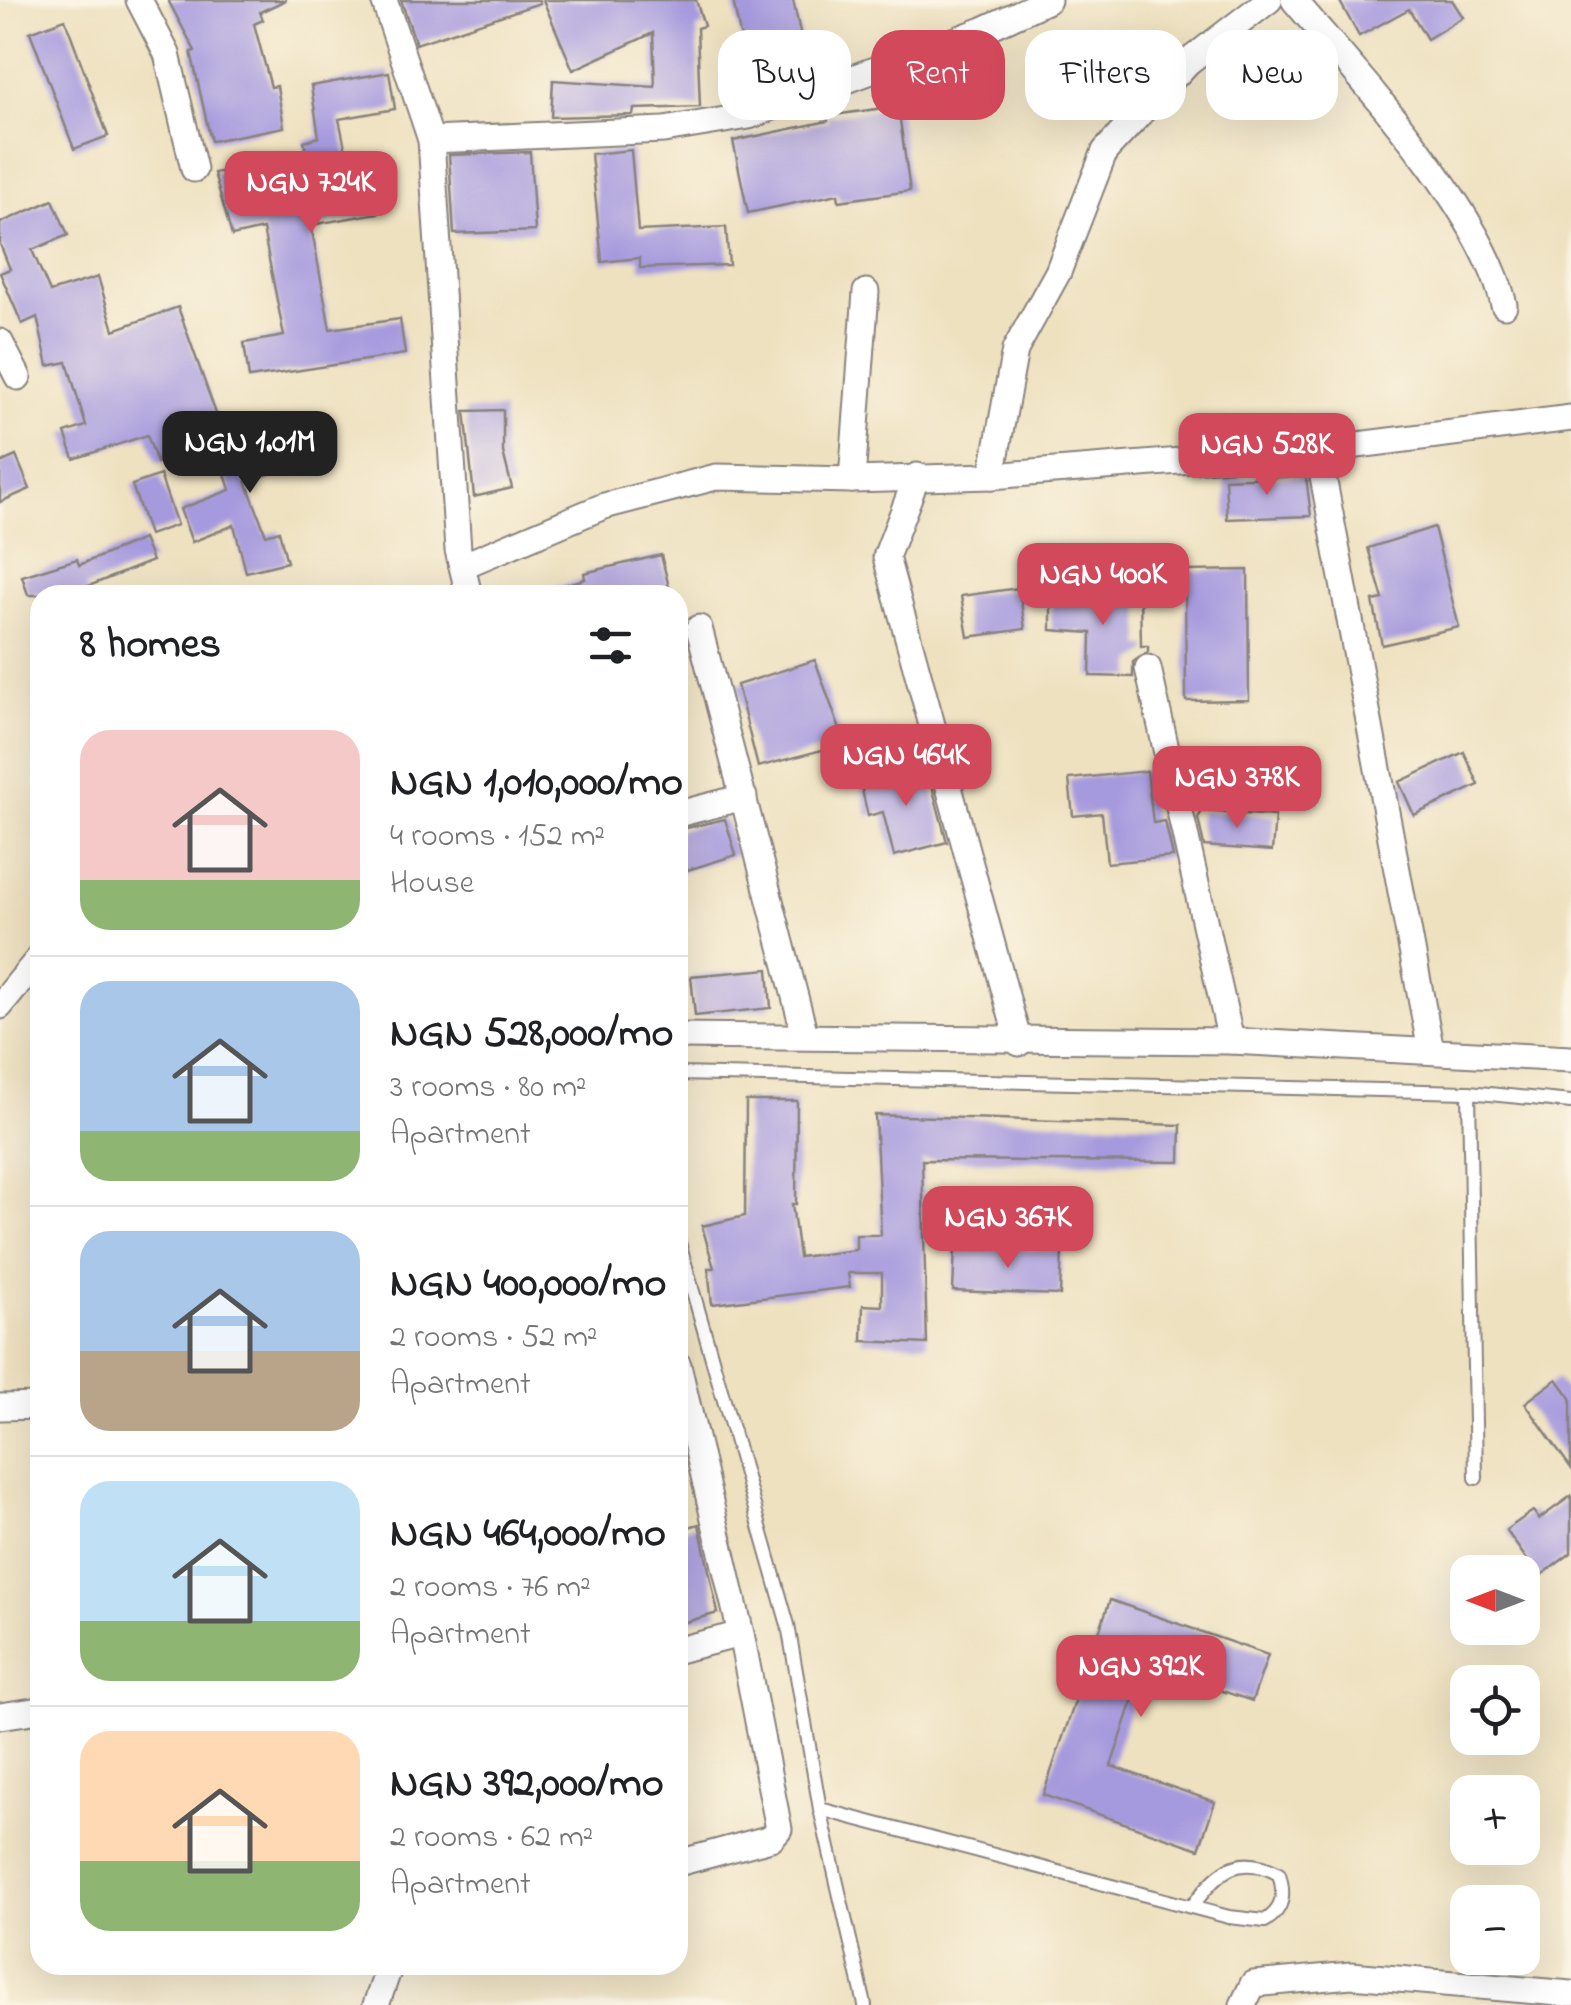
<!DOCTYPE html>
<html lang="en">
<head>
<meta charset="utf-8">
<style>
  :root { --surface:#fff; --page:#f2f2f2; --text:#202124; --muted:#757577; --line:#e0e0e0; --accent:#d1495b }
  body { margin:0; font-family:"Indie Flower",sans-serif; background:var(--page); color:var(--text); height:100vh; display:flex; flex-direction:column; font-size:38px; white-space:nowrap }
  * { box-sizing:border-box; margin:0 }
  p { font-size:32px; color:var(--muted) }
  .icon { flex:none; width:55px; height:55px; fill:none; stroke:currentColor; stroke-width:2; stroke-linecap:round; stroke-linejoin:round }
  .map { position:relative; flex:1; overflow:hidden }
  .side { position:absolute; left:30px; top:585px; width:658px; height:1390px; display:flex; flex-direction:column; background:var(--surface); border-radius:30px; box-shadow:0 10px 40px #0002 }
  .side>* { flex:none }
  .top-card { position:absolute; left:718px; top:30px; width:702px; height:90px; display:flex; gap:20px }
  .needle { width:65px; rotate:270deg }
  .controls { position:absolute; left:1450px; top:1555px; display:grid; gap:20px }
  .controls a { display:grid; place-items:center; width:90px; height:90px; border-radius:20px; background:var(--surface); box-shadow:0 10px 40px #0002; font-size:50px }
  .price { position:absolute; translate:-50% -85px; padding:0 22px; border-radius:20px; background:var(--accent); color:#fff; font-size:32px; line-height:65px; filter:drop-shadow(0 2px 5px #0008) }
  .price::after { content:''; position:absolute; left:50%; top:60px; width:30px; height:22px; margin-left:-15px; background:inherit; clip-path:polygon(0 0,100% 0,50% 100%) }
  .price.on { background:#222; color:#fff }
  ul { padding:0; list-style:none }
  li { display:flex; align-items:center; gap:30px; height:250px; padding:0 50px }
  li+li { border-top:2px solid var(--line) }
  li span { display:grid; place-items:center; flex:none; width:280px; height:200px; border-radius:30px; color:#555 }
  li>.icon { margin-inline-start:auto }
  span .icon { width:120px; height:120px; fill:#fffc; stroke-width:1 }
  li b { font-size:42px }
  h2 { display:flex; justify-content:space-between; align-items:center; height:120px; padding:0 50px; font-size:42px }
  .chip { padding:0 35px; border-radius:30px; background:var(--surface); box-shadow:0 10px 40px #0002; font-size:35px; line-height:90px }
  .chip.on { background:var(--accent); color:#fff }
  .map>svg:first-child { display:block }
  .building { fill:#a69ade }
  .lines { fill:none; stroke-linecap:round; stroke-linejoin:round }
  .lane-casing { stroke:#88827e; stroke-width:16 }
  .street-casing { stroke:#88827e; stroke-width:29 }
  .lane { stroke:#fff; stroke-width:12 }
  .street { stroke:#fff; stroke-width:25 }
</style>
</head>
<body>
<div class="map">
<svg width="1571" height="2005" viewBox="0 0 1571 2005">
  <rect width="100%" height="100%" fill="#fcf5e5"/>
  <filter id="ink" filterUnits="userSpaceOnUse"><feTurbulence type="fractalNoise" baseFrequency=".01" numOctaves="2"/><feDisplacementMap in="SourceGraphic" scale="20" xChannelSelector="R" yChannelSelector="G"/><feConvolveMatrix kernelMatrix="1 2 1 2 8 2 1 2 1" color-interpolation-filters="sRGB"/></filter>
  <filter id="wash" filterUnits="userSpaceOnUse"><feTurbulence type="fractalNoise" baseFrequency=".0048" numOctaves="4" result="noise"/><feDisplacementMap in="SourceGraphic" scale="40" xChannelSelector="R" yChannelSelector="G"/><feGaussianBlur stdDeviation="2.25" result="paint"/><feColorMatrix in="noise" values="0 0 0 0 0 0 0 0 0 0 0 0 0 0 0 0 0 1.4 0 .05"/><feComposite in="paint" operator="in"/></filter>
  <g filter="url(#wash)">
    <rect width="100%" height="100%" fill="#eee1c0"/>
    <g id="blocks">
      <g class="building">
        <polygon points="168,0 286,0 260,12 263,20 254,24 271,87 277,86 284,127 211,141 191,52 195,51"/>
        <polygon points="401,0 539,0 540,3 416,44"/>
        <polygon points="543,0 696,0 704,26 697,28 700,107 634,109 633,115 551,117 553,80 655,87 653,33 573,70"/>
        <polygon points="733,0 793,0 803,46 745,59"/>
        <polygon points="1339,0 1452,0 1463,17 1427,39 1409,9 1359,36"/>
        <polygon points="65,19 108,136 74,149 30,32"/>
        <polygon points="389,72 395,109 339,119 352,180 373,177 378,213 311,225 330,329 400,319 405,354 249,378 244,343 284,336 263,229 232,236 214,173 275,161 279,183 312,176 304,141 319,137 311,86"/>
        <polygon points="898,106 910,191 839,201 838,194 748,213 733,141 828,121 827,116"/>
        <polygon points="631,150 638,231 726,227 729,265 640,268 640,258 602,262 591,154"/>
        <polygon points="530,152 535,231 454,234 449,155"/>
        <polygon points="53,200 68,235 32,250 50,292 98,277 114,330 178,307 225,439 157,463 147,435 74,459 65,433 86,426 67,362 48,366 37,317 22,324 0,273 10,269 0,244 0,223"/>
        <polygon points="503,410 503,452 512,488 474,497 465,411"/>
        <polygon points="309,426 319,459 246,481 266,535 279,531 287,562 246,572 234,525 192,542 180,509 230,490 219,454"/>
        <polygon points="16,456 30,489 0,502 0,463"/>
        <polygon points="160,475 177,525 149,535 132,485"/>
        <polygon points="1306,476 1311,516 1227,519 1225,479"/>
        <polygon points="1434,527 1459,627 1382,645 1373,601 1383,599 1368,548"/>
        <polygon points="143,539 152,561 86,587 88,595 28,595 22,576 77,559 79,565"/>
        <polygon points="661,555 671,595 546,595 545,590 585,579 584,573"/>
        <polygon points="1248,570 1249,700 1186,701 1185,571"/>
        <polygon points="1019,588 1025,629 968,637 961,596"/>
        <polygon points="1140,592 1141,646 1148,646 1148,652 1133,662 1133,677 1090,676 1091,633 1051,630 1051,593"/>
        <polygon points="815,660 845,744 758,767 737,685"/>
        <polygon points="1464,752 1479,785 1414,815 1399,782"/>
        <polygon points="926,764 947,842 894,856 883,812 868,816 860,781"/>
        <polygon points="1147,771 1153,823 1165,821 1173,857 1107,863 1102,813 1073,816 1069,779"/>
        <polygon points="1202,811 1275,816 1272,851 1204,846 1198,818"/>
        <polygon points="725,819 736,855 678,873 678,830"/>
        <polygon points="768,969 771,1008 695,1016 691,976"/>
        <polygon points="746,1101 797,1101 796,1204 792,1204 799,1257 856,1250 856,1235 881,1235 875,1115 1181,1125 1180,1162 922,1160 927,1344 862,1341 863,1305 882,1306 882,1273 848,1273 850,1287 712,1304 708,1268 714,1268 702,1226 745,1216"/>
        <polygon points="955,1247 1062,1251 1060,1295 953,1291"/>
        <polygon points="1557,1379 1571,1398 1571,1468 1525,1403"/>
        <polygon points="1571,1496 1571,1553 1539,1577 1506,1530 1533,1511 1539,1519"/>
        <polygon points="699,1524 718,1613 678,1624 678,1530"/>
        <polygon points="1110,1600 1268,1655 1252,1701 1145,1665 1111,1766 1215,1802 1199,1849 1043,1795"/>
      </g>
    </g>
  </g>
  <g filter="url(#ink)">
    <use href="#blocks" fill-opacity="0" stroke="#88827e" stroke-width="2.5"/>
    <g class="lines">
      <g class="lane-casing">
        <g id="lane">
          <polyline points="678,1074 1469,1092 1571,1102"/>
          <polyline points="1469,1092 1476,1478"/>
          <polyline points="678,1239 788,1625 820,1809 865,2005"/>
          <path d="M820,1809L1229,1917L1265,1921C1284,1909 1285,1894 1279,1874C1239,1852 1218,1871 1194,1904"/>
        </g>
      </g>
      <g class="street-casing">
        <g id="street">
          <polyline points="139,0 167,54 194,169"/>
          <polyline points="384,0 431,140 458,550 469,595"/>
          <path d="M1294,0C1359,77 1482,209 1504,305"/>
          <polyline points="431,140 664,130 749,116 983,30 1048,0"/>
          <polyline points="0,342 18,377"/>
          <polyline points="1318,450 1431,1051"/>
          <polyline points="917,476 886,557 1019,1043"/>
          <polyline points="992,476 1015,350 1058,272 1105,151 1188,62 1269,0"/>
          <polyline points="852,480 866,292"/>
          <polyline points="462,566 604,506 716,477 852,480 992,476 1318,450 1571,418"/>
          <polyline points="699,628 805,1035"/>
          <polyline points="1148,668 1231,1041"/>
          <polyline points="678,814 744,797"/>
          <polyline points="0,1006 40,957"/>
          <polyline points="678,1036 1231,1041 1571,1059"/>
          <polyline points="678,1365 741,1634 779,1829 771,1838 678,1863"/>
          <polyline points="0,1407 40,1406"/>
          <polyline points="678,1650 741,1634"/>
          <polyline points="0,1716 40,1710"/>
          <polyline points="376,2005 390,1965"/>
          <polyline points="1243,2005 1253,1984 1351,1975 1571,1994"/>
        </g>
      </g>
      <use href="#lane" class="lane"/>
      <use href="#street" class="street"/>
    </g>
  </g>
</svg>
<div class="controls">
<a><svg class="needle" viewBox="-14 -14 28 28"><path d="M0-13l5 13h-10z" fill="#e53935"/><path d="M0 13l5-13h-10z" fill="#757577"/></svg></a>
<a><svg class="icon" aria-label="locate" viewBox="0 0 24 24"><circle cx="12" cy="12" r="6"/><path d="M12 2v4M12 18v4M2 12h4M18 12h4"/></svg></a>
<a>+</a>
<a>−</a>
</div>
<b class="price" style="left:311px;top:236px">NGN 724K</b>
<b class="price on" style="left:250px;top:496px">NGN 1.01M</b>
<b class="price" style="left:1267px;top:498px">NGN 528K</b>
<b class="price" style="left:1103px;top:628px">NGN 400K</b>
<b class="price" style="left:906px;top:809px">NGN 464K</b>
<b class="price" style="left:1237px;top:831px">NGN 378K</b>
<b class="price" style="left:1008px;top:1271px">NGN 367K</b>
<b class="price" style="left:1141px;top:1720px">NGN 392K</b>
<div class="top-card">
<a class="chip">Buy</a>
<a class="chip on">Rent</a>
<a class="chip">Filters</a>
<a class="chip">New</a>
</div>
<section class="side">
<h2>8 homes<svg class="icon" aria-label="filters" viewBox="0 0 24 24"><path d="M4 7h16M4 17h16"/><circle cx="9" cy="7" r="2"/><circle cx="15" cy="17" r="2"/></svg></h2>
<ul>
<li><span style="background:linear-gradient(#f6c9c9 75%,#8fb573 0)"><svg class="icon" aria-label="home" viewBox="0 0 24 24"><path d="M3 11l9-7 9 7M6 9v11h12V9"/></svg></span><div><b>NGN 1,010,000/mo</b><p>4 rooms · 152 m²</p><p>House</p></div></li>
<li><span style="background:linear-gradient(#a9c7e8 75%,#8fb573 0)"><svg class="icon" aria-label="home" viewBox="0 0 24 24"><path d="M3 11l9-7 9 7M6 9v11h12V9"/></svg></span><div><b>NGN 528,000/mo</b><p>3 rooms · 80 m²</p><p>Apartment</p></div></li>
<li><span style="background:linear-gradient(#a9c7e8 60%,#b9a48a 0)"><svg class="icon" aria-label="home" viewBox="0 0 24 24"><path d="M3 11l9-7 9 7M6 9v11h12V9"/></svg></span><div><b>NGN 400,000/mo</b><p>2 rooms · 52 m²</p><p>Apartment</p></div></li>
<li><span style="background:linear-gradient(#bfe0f5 70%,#8fb573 0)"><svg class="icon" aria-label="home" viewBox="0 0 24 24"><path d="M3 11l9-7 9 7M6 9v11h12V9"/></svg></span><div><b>NGN 464,000/mo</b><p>2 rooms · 76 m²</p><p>Apartment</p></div></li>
<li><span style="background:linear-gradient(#ffd9b3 65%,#8fb573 0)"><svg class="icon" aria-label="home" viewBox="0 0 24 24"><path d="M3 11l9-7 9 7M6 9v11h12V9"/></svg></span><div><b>NGN 392,000/mo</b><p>2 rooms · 62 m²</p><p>Apartment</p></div></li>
</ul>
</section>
</div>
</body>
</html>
